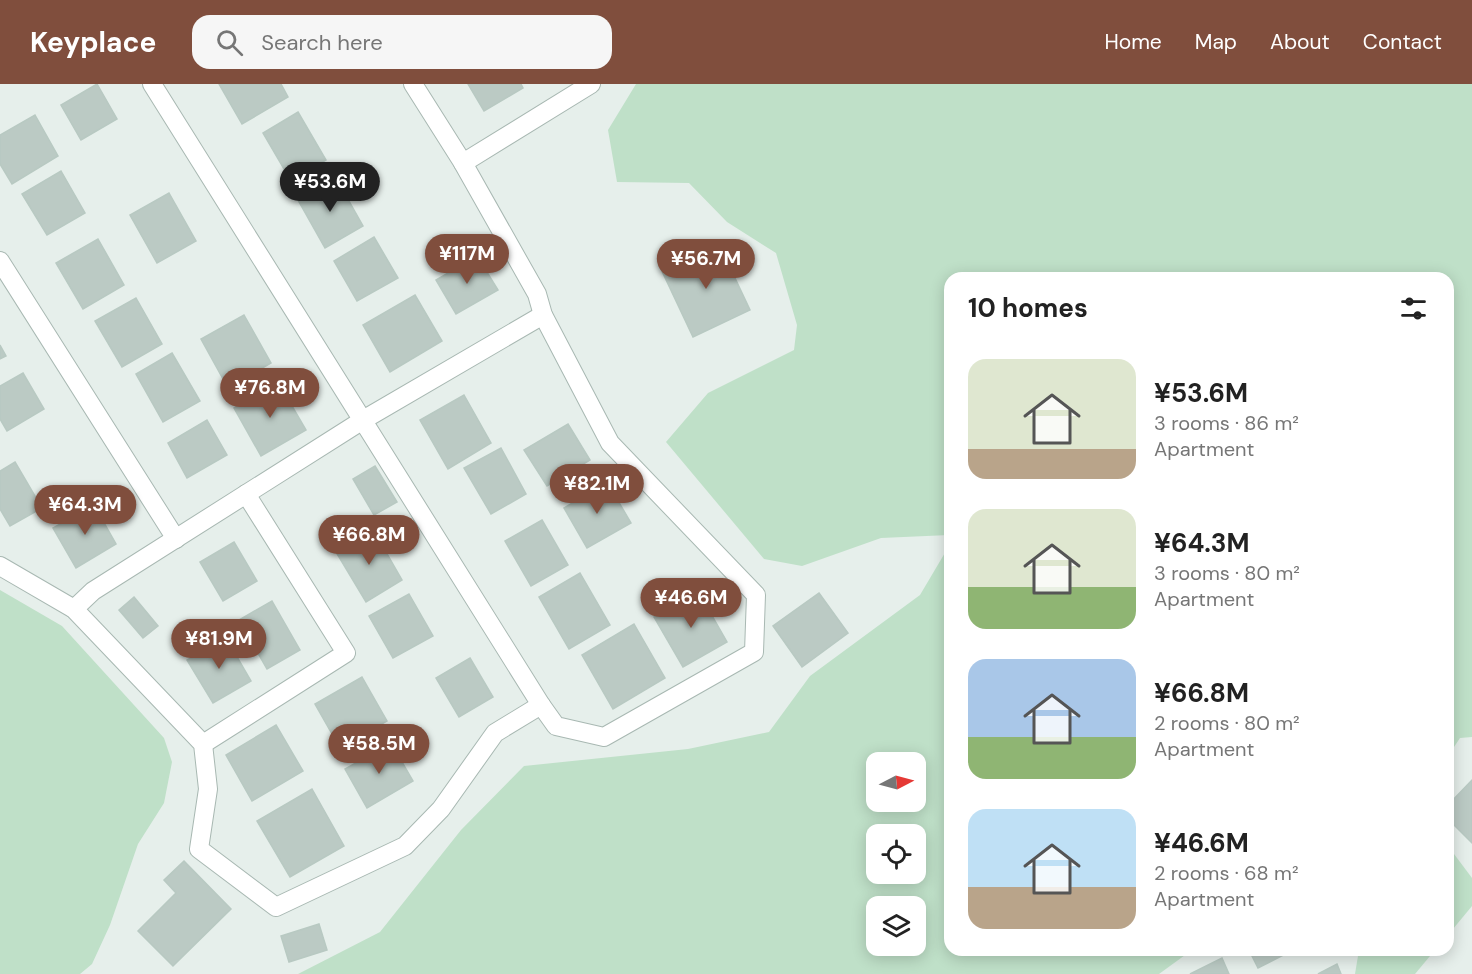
<!DOCTYPE html>
<html lang="en">
<head>
<meta charset="utf-8">
<style>
  :root { --surface:#fff; --page:#f6f6f6; --text:#222; --muted:#767676; --accent:#804e3d }
  body { margin:0; font-family:"DM Sans",sans-serif; background:var(--page); color:var(--text); height:100vh; display:flex; flex-direction:column; font-size:22px; white-space:nowrap }
  * { box-sizing:border-box; margin:0 }
  p { font-size:20px; color:var(--muted) }
  .icon { flex:none; width:33px; height:33px; fill:none; stroke:currentColor; stroke-width:2; stroke-linecap:round; stroke-linejoin:round }
  .map { position:relative; flex:1; overflow:hidden }
  .details { position:absolute; left:944px; top:188px; width:510px; height:684px; display:flex; flex-direction:column; background:var(--surface); border-radius:18px; box-shadow:0 3px 15px #0003 }
  .details>* { flex:none }
  .needle { width:39px; rotate:84deg }
  .buttons { position:absolute; left:866px; top:668px; display:grid; gap:12px }
  .buttons a { display:grid; place-items:center; width:60px; height:60px; border-radius:12px; background:var(--surface); box-shadow:0 3px 15px #0003; font-size:30px }
  .price { position:absolute; translate:-50% -51px; padding:0 14px; border-radius:21px; background:var(--accent); color:#fff; font-size:20px; line-height:39px; filter:drop-shadow(0 2px 3px #0008) }
  .price::after { content:''; position:absolute; left:50%; top:36px; width:18px; height:14px; margin-left:-9px; background:inherit; clip-path:polygon(0 0,100% 0,50% 100%) }
  .price.on { background:#222; color:#fff }
  ul { padding:0; list-style:none }
  li { display:flex; align-items:center; gap:18px; height:150px; padding:0 24px }
  li span { display:grid; place-items:center; flex:none; width:168px; height:120px; border-radius:18px; color:#555 }
  li>.icon { margin-inline-start:auto }
  span .icon { width:72px; height:72px; fill:#fffc; stroke-width:1 }
  li b { font-size:26px }
  h2 { display:flex; justify-content:space-between; align-items:center; height:72px; padding:0 24px; font-size:26px }
  header { display:flex; align-items:center; gap:36px; box-sizing:border-box; height:84px; padding:0 30px; background:var(--accent); color:#fff }
  header strong { font-size:28px }
  nav { display:flex; gap:33px; margin-inline-start:auto; font-size:21px }
  .search { width:420px; height:54px; background:var(--page); display:flex; align-items:center; gap:15px; box-sizing:border-box; padding:0 21px; border-radius:18px; color:var(--muted); font-size:22px }
  .map>svg:first-child { display:block }
  .green { fill:#bfe0c8; fill-rule:evenodd }
  .building { fill:#bbcac4; stroke:#b8c9c2; stroke-width:1.5 }
  .lines { fill:none; stroke-linecap:round; stroke-linejoin:round }
  .street-casing { stroke:#a8b8b2; stroke-width:20 }
  .street { stroke:#fff; stroke-width:18 }
</style>
</head>
<body>
<header>
<strong>Keyplace</strong>
<div class="search"><svg class="icon" aria-label="search" viewBox="0 0 24 24"><circle cx="10" cy="10" r="6"/><path d="M15 15l6 6"/></svg>Search here</div>
<nav><a>Home</a><a>Map</a><a>About</a><a>Contact</a></nav>
</header>
<div class="map">
<svg width="1472" height="890" viewBox="0 0 1472 890">
  <rect width="100%" height="100%" fill="#e6efeb"/>
  <g class="green">
    <polygon points="636,0 1472,0 1472,653 1460,654 1448,672 1448,194 950,194 949,451 881,454 802,482 764,475 666,358 708,309 794,266 797,241 776,169 727,138 689,99 617,98 608,46"/>
    <path d="M949,462L950,866H1192L1159,890H298L380,848L461,746L524,682L688,665L769,648L810,592L920,511ZM876,678H915V717H876ZM876,750H915V789H876ZM876,822H915V861H876Z"/>
    <polygon points="0,506 62,542 164,654 172,678 164,719 138,760 110,841 92,880 80,890 0,890"/>
    <polygon points="1448,762 1472,794 1472,822 1448,851"/>
    <polygon points="1361,866 1435,866 1415,890 1355,890 1358,872"/>
  </g>
  <g class="building">
    <polygon points="97,0 117,35 81,56 61,21"/>
    <polygon points="219,0 281,0 288,13 242,40"/>
    <polygon points="468,0 521,0 523,4 484,27"/>
    <polygon points="298,28 326,76 291,97 263,49"/>
    <polygon points="35,31 58,72 12,100 0,80 0,51"/>
    <polygon points="61,87 85,129 47,151 22,110"/>
    <polygon points="336,94 363,142 325,164 298,116"/>
    <polygon points="169,109 196,157 157,179 130,131"/>
    <polygon points="374,153 398,194 357,217 334,177"/>
    <polygon points="98,155 124,201 83,225 56,179"/>
    <polygon points="718,158 750,226 693,253 661,185"/>
    <polygon points="477,172 498,206 456,230 436,196"/>
    <polygon points="415,211 442,257 390,288 363,241"/>
    <polygon points="136,214 162,260 122,283 95,237"/>
    <polygon points="244,231 271,279 228,304 201,255"/>
    <polygon points="0,261 6,272 0,275"/>
    <polygon points="172,269 200,317 163,338 136,290"/>
    <polygon points="23,289 44,325 7,347 0,335 0,302"/>
    <polygon points="278,298 306,346 261,372 234,324"/>
    <polygon points="464,311 491,359 448,385 420,336"/>
    <polygon points="207,336 227,371 187,394 168,359"/>
    <polygon points="568,340 590,376 547,402 524,366"/>
    <polygon points="501,364 526,410 491,430 464,384"/>
    <polygon points="15,378 42,424 10,442 0,425 0,387"/>
    <polygon points="375,382 397,418 374,431 353,395"/>
    <polygon points="607,398 631,439 587,464 564,424"/>
    <polygon points="94,421 116,460 76,484 53,444"/>
    <polygon points="542,436 568,481 531,502 505,457"/>
    <polygon points="374,447 402,496 366,518 336,468"/>
    <polygon points="234,458 257,497 223,517 200,478"/>
    <polygon points="580,489 610,541 569,565 539,513"/>
    <polygon points="698,507 727,558 683,583 654,533"/>
    <polygon points="819,509 848,549 802,583 773,542"/>
    <polygon points="409,510 433,552 393,574 369,532"/>
    <polygon points="134,513 158,542 143,554 119,526"/>
    <polygon points="272,517 300,566 267,585 239,536"/>
    <polygon points="634,540 665,594 613,625 582,571"/>
    <polygon points="226,554 251,597 213,619 187,576"/>
    <polygon points="470,574 493,613 459,633 436,594"/>
    <polygon points="362,593 387,637 340,664 315,620"/>
    <polygon points="276,641 303,687 252,717 226,671"/>
    <polygon points="391,659 413,697 367,724 345,685"/>
    <polygon points="1472,696 1472,759 1448,735 1448,721"/>
    <polygon points="312,705 344,762 290,793 257,737"/>
    <polygon points="184,777 231,825 173,882 138,847 176,809 164,796"/>
    <polygon points="319,840 327,866 289,878 281,852"/>
    <polygon points="1249,866 1293,866 1258,884"/>
    <polygon points="1222,874 1229,890 1190,890"/>
    <polygon points="1337,880 1341,890 1318,890"/>
  </g>
  <g class="lines">
    <g class="street-casing">
      <g id="street">
        <polyline points="152,0 541,621 556,642 604,653 754,568 756,511 610,359 543,231 537,210 463,79 413,0"/>
        <polyline points="463,79 591,0"/>
        <polyline points="0,177 176,455"/>
        <polyline points="0,482 74,525 203,660 208,705 199,765 276,823 405,762 441,725 495,649 541,621"/>
        <polyline points="74,525 93,507 363,336 543,231"/>
        <polyline points="203,660 346,569 246,410"/>
      </g>
    </g>
    <use href="#street" class="street"/>
  </g>
</svg>
<div class="buttons">
<a><svg class="needle" viewBox="-14 -14 28 28"><path d="M0-13l5 13h-10z" fill="#e53935"/><path d="M0 13l5-13h-10z" fill="#767676"/></svg></a>
<a><svg class="icon" aria-label="locate" viewBox="0 0 24 24"><circle cx="12" cy="12" r="6"/><path d="M12 2v4M12 18v4M2 12h4M18 12h4"/></svg></a>
<a><svg class="icon" aria-label="layers" viewBox="0 0 24 24"><path d="M12 4l9 5-9 5-9-5zM3 14l9 5 9-5"/></svg></a>
</div>
<b class="price on" style="left:330px;top:129px">¥53.6M</b>
<b class="price" style="left:467px;top:201px">¥117M</b>
<b class="price" style="left:706px;top:206px">¥56.7M</b>
<b class="price" style="left:270px;top:335px">¥76.8M</b>
<b class="price" style="left:597px;top:431px">¥82.1M</b>
<b class="price" style="left:85px;top:452px">¥64.3M</b>
<b class="price" style="left:369px;top:482px">¥66.8M</b>
<b class="price" style="left:691px;top:545px">¥46.6M</b>
<b class="price" style="left:219px;top:586px">¥81.9M</b>
<b class="price" style="left:379px;top:691px">¥58.5M</b>
<section class="details">
<h2>10 homes<svg class="icon" aria-label="filters" viewBox="0 0 24 24"><path d="M4 7h16M4 17h16"/><circle cx="9" cy="7" r="2"/><circle cx="15" cy="17" r="2"/></svg></h2>
<ul>
<li><span style="background:linear-gradient(#dfe7d0 75%,#b9a48a 0)"><svg class="icon" aria-label="home" viewBox="0 0 24 24"><path d="M3 11l9-7 9 7M6 9v11h12V9"/></svg></span><div><b>¥53.6M</b><p>3 rooms · 86 m²</p><p>Apartment</p></div></li>
<li><span style="background:linear-gradient(#dfe7d0 65%,#8fb573 0)"><svg class="icon" aria-label="home" viewBox="0 0 24 24"><path d="M3 11l9-7 9 7M6 9v11h12V9"/></svg></span><div><b>¥64.3M</b><p>3 rooms · 80 m²</p><p>Apartment</p></div></li>
<li><span style="background:linear-gradient(#a9c7e8 65%,#8fb573 0)"><svg class="icon" aria-label="home" viewBox="0 0 24 24"><path d="M3 11l9-7 9 7M6 9v11h12V9"/></svg></span><div><b>¥66.8M</b><p>2 rooms · 80 m²</p><p>Apartment</p></div></li>
<li><span style="background:linear-gradient(#bfe0f5 65%,#b9a48a 0)"><svg class="icon" aria-label="home" viewBox="0 0 24 24"><path d="M3 11l9-7 9 7M6 9v11h12V9"/></svg></span><div><b>¥46.6M</b><p>2 rooms · 68 m²</p><p>Apartment</p></div></li>
</ul>
</section>
</div>
</body>
</html>
